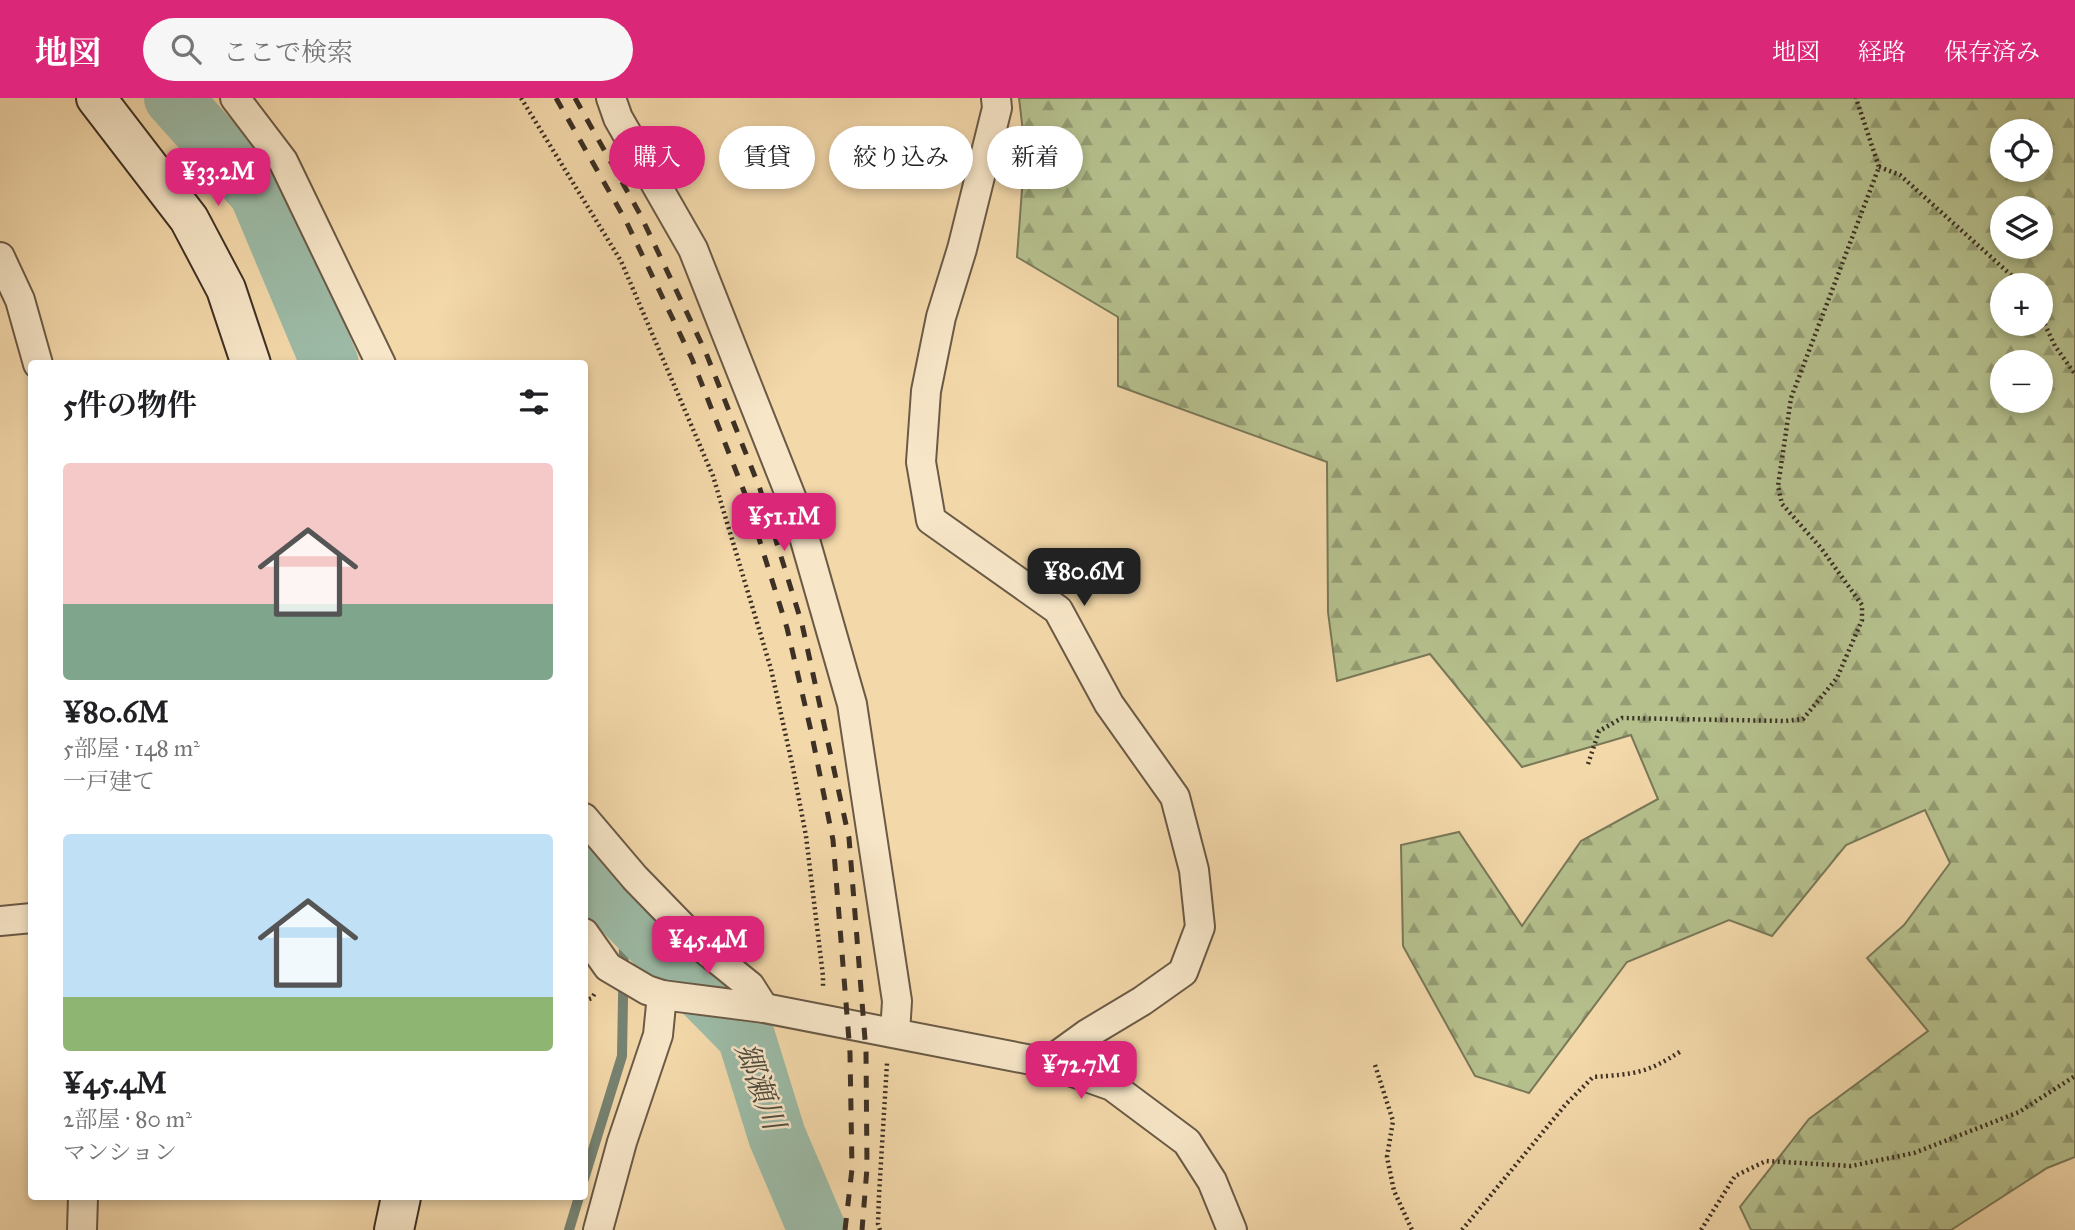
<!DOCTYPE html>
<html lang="ja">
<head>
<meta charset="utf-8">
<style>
  :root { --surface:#fff; --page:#f6f6f6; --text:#202124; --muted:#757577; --accent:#db2777 }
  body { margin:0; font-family:"IM FELL Great Primer","Noto Serif JP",serif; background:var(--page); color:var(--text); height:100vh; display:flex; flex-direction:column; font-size:26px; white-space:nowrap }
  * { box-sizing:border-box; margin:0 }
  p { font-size:23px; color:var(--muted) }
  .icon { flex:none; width:38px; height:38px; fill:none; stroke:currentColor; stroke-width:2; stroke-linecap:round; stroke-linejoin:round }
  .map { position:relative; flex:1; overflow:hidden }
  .details { position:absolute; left:28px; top:262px; width:560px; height:840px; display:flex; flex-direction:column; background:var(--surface); border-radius:7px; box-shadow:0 4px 10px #0003 }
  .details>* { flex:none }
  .banner { position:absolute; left:609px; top:28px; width:665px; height:63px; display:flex; gap:14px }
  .controls { position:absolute; left:1990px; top:21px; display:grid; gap:14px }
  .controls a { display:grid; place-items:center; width:63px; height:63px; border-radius:50%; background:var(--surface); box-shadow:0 4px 10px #0003; font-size:35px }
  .price { position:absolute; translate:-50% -60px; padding:0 16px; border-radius:14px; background:var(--accent); color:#fff; font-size:23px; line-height:46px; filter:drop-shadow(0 2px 4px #0008) }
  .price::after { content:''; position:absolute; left:50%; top:42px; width:21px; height:16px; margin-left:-10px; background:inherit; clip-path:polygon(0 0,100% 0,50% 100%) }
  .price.selected { background:#222; color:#fff }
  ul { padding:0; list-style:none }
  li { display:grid; align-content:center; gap:14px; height:371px; padding:0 35px }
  li span { display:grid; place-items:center; height:217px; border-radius:7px; color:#555 }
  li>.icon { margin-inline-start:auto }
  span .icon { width:126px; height:126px; fill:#fffc; stroke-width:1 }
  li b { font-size:30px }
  h2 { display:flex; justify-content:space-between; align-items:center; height:84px; padding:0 35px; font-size:30px }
  .pill { padding:0 24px; border-radius:32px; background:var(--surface); box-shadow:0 4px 10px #0003; font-size:24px; line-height:63px }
  .pill.selected { background:var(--accent); color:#fff }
  header { display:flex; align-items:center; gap:42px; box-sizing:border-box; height:98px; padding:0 35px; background:var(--accent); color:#fff }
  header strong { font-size:33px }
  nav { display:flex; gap:38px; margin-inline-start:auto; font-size:24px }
  .search { width:490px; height:63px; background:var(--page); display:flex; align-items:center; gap:18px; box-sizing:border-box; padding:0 24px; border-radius:38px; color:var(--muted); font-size:26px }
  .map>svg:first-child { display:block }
  .forest { fill:url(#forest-firs); stroke:#797858; stroke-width:2; fill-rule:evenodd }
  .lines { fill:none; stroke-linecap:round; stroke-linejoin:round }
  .stream { stroke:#768372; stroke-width:10 }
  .river { stroke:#9cbaa6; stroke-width:58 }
  .minor-casing { stroke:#6a5a46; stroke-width:32 }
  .secondary-casing { stroke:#3d3024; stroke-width:42 }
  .path { stroke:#3d3024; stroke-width:4.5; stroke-dasharray:2 3.5; stroke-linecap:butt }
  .minor { stroke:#f7e6c8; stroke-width:28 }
  .secondary { stroke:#f7e6c8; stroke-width:38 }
  .rail { stroke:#3d3024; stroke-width:5; stroke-dasharray:12 12; stroke-linecap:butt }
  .labels { text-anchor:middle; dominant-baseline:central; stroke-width:5; stroke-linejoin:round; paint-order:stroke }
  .water-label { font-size:30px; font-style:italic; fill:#504c3e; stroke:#f7e6c8 }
</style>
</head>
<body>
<header>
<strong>地図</strong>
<div class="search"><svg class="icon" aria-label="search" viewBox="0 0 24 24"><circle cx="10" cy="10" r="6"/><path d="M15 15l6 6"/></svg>ここで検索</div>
<nav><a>地図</a><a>経路</a><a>保存済み</a></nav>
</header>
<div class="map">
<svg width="2075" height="1132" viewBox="0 0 2075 1132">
  <defs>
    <pattern id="forest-firs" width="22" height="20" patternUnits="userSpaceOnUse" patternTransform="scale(1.75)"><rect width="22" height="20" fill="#b5c08d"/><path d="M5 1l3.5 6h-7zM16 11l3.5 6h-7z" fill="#949c73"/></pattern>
  </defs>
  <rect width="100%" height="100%" fill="#f3d8aa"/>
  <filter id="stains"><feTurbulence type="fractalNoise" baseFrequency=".00286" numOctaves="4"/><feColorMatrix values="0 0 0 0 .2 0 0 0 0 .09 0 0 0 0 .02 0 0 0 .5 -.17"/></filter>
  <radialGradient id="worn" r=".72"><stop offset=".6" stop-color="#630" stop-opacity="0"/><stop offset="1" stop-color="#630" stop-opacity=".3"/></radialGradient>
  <path class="forest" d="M1019,0H2075V1059L2047,1070L1951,1132H1751L1740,1109L1809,1021L1928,933L1867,860L1904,827L1950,765L1925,712L1846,747L1772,838L1729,822L1627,864L1529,995L1475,978L1403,848L1401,747L1459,734L1522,828L1581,743L1658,701L1631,637L1522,669L1430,556L1337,583L1328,514L1327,364L1118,288V219L1017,159L1025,51ZM2002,33H2040V72H2002ZM2002,110H2040V149H2002ZM2002,187H2040V226H2002ZM2002,264H2040V303H2002Z"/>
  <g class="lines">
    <g class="stream">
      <polyline points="584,1081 622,958 624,845 636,828"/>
      <polyline points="569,1132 579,1099"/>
    </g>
    <g class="river">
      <polyline points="173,0 258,95 330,266"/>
      <polyline points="584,774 746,938 777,1038 817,1132"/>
    </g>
    <g class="minor-casing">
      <g id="minor">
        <polyline points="235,0 283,63 381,266"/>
        <polyline points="611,0 618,20 693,151 797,414 852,606 897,903 895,935"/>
        <polyline points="996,0 997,10 962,151 941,219 926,293 921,364 931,422 1058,512 1109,606 1175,699 1194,772 1200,829 1183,874 1142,903 1087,936 1047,965"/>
        <polyline points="0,159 20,202 38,266"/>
        <polyline points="584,720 635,780 702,849 750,888 764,910"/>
        <polyline points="0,823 32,820"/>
        <polyline points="584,835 608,869 647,892 662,897 764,910 1047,965 1112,988 1187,1044 1212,1083 1232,1132"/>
        <polyline points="82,1132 83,1099"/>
        <polyline points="598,1132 622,1044 658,937 662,897"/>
      </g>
    </g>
    <g class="secondary-casing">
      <g id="secondary">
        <polyline points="96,0 189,121 226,191 251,266"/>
        <polyline points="394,1132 401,1099"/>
      </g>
    </g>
    <g class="path">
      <polyline points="521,0 621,163 713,378 771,571 793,670 806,738 823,878 823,891"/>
      <polyline points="1879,69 1900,77 2022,187"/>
      <polyline points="2040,216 2055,248 2075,276"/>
      <polyline points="1588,666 1599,633 1622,620 1785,623 1803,621 1837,580 1862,522 1862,507 1821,450 1782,406 1778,388 1791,300 1879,69 1856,0"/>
      <polyline points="584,903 592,900 595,895"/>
      <polyline points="1375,967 1393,1023 1387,1059 1394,1093 1412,1132"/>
      <polyline points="880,1132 878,1126 879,1097 887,965"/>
      <path d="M1462,1132L1566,1006L1593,979C1634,976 1646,976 1681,953"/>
      <polyline points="1701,1132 1735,1078 1766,1063 1851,1068 1914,1055 2019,1014 2075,978"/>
    </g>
    <use href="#minor" class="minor"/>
    <use href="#secondary" class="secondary"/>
    <g class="rail">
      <polyline points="556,0 626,123 692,261 745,396 787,530 811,633 833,742 850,955 852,1071 845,1132"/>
      <polyline points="575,0 640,116 706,255 760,391 802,526 849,740 866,954 867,1070 862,1132"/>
    </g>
  </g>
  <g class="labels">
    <g class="water-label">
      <text transform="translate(760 988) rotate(70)">郷瀬川</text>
    </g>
  </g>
  <rect width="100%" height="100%" filter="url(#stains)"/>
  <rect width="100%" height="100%" fill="url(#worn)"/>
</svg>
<div class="controls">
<a><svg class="icon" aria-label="locate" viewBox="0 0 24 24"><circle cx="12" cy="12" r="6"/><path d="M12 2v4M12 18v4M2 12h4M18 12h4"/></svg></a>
<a><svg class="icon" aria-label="layers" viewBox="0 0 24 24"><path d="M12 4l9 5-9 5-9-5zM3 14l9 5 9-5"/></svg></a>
<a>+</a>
<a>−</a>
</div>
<b class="price" style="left:218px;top:110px">¥33.2M</b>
<b class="price" style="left:784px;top:455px">¥51.1M</b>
<b class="price selected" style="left:1084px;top:510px">¥80.6M</b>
<b class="price" style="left:708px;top:878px">¥45.4M</b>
<b class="price" style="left:1081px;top:1003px">¥72.7M</b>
<div class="banner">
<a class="pill selected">購入</a>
<a class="pill">賃貸</a>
<a class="pill">絞り込み</a>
<a class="pill">新着</a>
</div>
<section class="details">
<h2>5件の物件<svg class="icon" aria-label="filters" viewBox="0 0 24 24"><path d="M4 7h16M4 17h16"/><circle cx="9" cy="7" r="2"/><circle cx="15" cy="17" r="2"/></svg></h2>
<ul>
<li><span style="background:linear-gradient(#f6c9c9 65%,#7fa58c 0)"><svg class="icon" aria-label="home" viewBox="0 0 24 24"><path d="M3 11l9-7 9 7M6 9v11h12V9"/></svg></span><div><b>¥80.6M</b><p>5部屋 · 148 m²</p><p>一戸建て</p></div></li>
<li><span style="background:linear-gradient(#bfe0f5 75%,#8fb573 0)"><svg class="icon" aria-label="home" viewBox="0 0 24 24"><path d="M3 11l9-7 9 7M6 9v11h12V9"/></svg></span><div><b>¥45.4M</b><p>2部屋 · 80 m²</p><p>マンション</p></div></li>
</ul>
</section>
</div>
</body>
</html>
